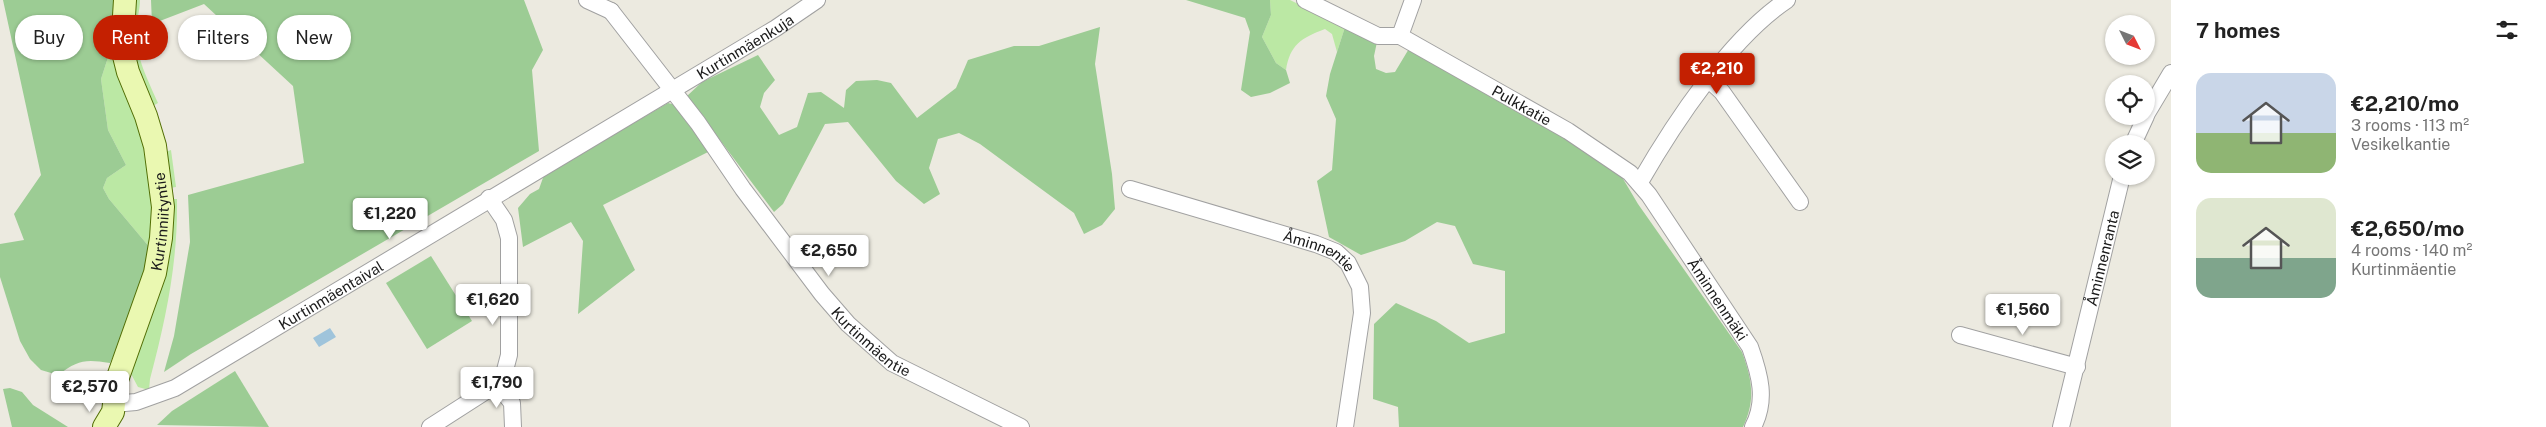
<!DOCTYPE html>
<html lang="en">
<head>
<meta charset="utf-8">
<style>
  :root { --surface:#fff; --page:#f2f2f2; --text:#222; --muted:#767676; --accent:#c42001 }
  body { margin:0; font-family:"Public Sans",sans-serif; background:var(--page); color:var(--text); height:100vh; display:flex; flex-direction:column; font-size:19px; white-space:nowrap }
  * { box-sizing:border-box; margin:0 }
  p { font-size:16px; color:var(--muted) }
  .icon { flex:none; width:28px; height:28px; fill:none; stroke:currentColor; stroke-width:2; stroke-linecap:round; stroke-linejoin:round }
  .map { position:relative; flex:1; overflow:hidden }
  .side { display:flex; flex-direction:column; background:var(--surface); width:375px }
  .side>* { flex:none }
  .guide { position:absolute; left:15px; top:15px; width:475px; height:45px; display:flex; gap:10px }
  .needle { width:32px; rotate:132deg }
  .buttons { position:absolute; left:2105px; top:15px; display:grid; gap:10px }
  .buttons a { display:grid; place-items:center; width:50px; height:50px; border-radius:50%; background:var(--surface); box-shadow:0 1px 4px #0004; font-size:25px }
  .price { position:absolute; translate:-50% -42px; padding:0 11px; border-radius:5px; background:#fff; color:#222; font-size:16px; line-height:32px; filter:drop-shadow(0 1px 2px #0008) }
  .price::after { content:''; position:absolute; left:50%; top:30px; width:15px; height:11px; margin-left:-8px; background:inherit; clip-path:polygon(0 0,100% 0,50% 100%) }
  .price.selected { background:var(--accent); color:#fff }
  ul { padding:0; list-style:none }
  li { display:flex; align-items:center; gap:15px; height:125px; padding:0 25px }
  li span { display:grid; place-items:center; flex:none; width:140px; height:100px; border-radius:15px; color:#555 }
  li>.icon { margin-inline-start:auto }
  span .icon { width:60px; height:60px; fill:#fffc; stroke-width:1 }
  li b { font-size:21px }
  h2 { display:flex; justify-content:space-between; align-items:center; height:60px; padding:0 25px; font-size:21px }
  .pill { padding:0 18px; border-radius:22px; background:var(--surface); box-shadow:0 1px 4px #0004; font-size:18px; line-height:45px }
  .pill.selected { background:var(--accent); color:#fff }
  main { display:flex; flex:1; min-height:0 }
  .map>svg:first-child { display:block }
  .grass { fill:#bbe8a4 }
  .forest { fill:#9ccc94 }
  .water { fill:#9fc4db }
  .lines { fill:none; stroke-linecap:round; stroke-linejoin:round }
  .street-casing { stroke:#a1a1a1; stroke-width:18 }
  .secondary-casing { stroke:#526e05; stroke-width:24 }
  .street { stroke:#fff; stroke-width:16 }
  .secondary { stroke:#eaf8b1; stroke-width:22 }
  .labels { text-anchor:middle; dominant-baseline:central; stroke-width:4.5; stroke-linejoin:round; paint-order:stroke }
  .street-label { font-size:15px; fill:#1a1a1a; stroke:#fff }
</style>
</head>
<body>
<main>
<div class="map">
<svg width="2171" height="427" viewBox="0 0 2171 427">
  <rect width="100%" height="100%" fill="#eceae0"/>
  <g class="grass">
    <path d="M134,0H140C140,11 136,21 136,32C136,58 148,80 158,103L151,107L135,71L130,30Z"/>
    <path d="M1270,0H1290L1345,27L1337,52L1332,34L1325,29C1301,38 1290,45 1286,70L1276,63L1262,37L1271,15Z"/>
    <polygon points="113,42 137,114 153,183 151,249 109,199 103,188 107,178 126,165 108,130 101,79"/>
    <polygon points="171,150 176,187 170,188 165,152"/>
    <path d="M171,199H177C178,262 166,319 150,379L149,390L138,387L130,372Z"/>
  </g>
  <g class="forest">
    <path d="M3,0H118L113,42L101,79L108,130L126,165L107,178L103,188L109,199L151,249L119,344L110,363C85,359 78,360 58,375L41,370L30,359L20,341L0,277V244L24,240L14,214L41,175Z"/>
    <polygon points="151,0 524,0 543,50 532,70 539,151 191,354 164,372 174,336 190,242 188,195 304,163 293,86 204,4 152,24"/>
    <polygon points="1186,0 1270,0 1271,15 1262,37 1276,63 1286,70 1290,83 1270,93 1251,97 1241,90 1250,32 1245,18"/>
    <polygon points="1100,27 1095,64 1112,174 1115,209 1102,225 1084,234 1074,213 980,144 959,133 938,139 929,168 940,194 924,204 896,181 848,122 825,124 783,204 774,212 687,96 702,82 758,55 775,80 764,93 760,107 779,135 797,127 808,93 821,92 844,108 846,90 856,81 877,80 891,83 917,118 956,88 968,60 1014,46 1039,46"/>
    <path d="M1345,27L1377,42L1374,56L1376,69L1386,73L1395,72L1410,47L1616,167L1638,204L1742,352C1752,379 1756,400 1743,427H1399L1398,407L1373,399L1374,324L1396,303L1436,321L1469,343L1505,333V271L1473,264L1455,226L1437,222L1405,241L1361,255L1329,237L1317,181L1332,170L1336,119L1326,96L1330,74Z"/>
    <polygon points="668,103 676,105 710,151 603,205 635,270 578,314 583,241 571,222 523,247 518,208 530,194 539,189 544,175"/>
    <polygon points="431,256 472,321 427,349 386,283"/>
    <polygon points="235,371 269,427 157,425 172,411"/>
    <polygon points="10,388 22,392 33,405 68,427 12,427 3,389"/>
  </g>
  <polygon class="water" points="330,328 336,337 319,347 313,338"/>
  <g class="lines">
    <g class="street-casing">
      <g id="street">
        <polyline points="587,0 611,11"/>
        <polyline points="1305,0 1378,36 1400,36"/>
        <path id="s1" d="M611,11L698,123L743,189L822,294L848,324L892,363L1021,427"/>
        <path id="s2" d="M1400,36L1568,131L1630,173L1649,195L1750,347C1760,375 1767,400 1753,427"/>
        <polyline points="1400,36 1413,0"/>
        <polyline points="1709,80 1722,92 1800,202"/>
        <polyline points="2146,115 2171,73"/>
        <polyline points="2133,144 2146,116"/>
        <path d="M1640,182C1674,123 1730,38 1787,0"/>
        <path id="s3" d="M1130,189L1316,244L1336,252L1348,263L1360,287L1362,313L1345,427"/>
        <polyline points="1960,335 2077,367"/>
        <polyline points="497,384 512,403 513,427"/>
        <path id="s4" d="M113,404L136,402L175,388L776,28L817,0"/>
        <polyline points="430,427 497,384 504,374 509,355 509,238 504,220 489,198"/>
        <path id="s5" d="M2061,427L2122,176"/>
      </g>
    </g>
    <g class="secondary-casing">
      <g id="secondary">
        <path id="s6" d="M104,427L113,412L117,380L155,273L161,238L163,207L155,146L146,116L128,72L122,48L125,0"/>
      </g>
    </g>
    <use href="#street" class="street"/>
    <use href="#secondary" class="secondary"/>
  </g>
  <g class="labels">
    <g class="street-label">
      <text stroke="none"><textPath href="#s4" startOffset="729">Kurtinmäenkuja</textPath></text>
      <text stroke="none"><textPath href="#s2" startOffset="140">Pulkkatie</textPath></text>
      <text stroke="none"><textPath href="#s6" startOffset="215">Kurtinniityntie</textPath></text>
      <text stroke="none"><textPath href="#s3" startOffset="200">Åminnentie</textPath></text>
      <text stroke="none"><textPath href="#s5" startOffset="174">Åminnenranta</textPath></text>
      <text stroke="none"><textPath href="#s4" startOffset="246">Kurtinmäentaival</textPath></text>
      <text stroke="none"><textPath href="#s2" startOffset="422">Åminnenmäki</textPath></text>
      <text stroke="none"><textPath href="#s1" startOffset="422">Kurtinmäentie</textPath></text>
    </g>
  </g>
</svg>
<div class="buttons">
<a><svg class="needle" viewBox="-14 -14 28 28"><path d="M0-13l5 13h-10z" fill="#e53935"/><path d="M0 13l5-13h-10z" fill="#767676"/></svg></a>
<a><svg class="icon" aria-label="locate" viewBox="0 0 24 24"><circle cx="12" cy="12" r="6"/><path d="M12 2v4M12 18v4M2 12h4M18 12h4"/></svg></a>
<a><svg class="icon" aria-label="layers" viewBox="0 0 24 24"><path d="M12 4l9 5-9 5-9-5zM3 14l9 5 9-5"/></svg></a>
</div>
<b class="price selected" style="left:1717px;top:95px">€2,210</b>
<b class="price" style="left:390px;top:240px">€1,220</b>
<b class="price" style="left:829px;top:277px">€2,650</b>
<b class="price" style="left:493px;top:326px">€1,620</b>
<b class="price" style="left:2023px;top:336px">€1,560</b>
<b class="price" style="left:497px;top:409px">€1,790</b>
<b class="price" style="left:90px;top:413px">€2,570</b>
<div class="guide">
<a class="pill">Buy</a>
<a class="pill selected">Rent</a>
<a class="pill">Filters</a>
<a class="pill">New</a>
</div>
</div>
<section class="side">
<h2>7 homes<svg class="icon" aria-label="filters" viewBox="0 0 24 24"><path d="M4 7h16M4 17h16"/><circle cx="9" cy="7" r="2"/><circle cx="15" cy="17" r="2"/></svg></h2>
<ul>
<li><span style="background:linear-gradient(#c9d6e8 60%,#8fb573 0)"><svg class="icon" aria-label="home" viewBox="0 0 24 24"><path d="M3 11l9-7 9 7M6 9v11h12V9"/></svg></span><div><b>€2,210/mo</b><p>3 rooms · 113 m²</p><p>Vesikelkantie</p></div></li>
<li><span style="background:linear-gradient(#dfe7d0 60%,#7fa58c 0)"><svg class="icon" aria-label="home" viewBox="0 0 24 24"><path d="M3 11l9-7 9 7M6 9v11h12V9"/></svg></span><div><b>€2,650/mo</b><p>4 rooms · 140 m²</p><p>Kurtinmäentie</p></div></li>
</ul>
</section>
</main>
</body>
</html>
